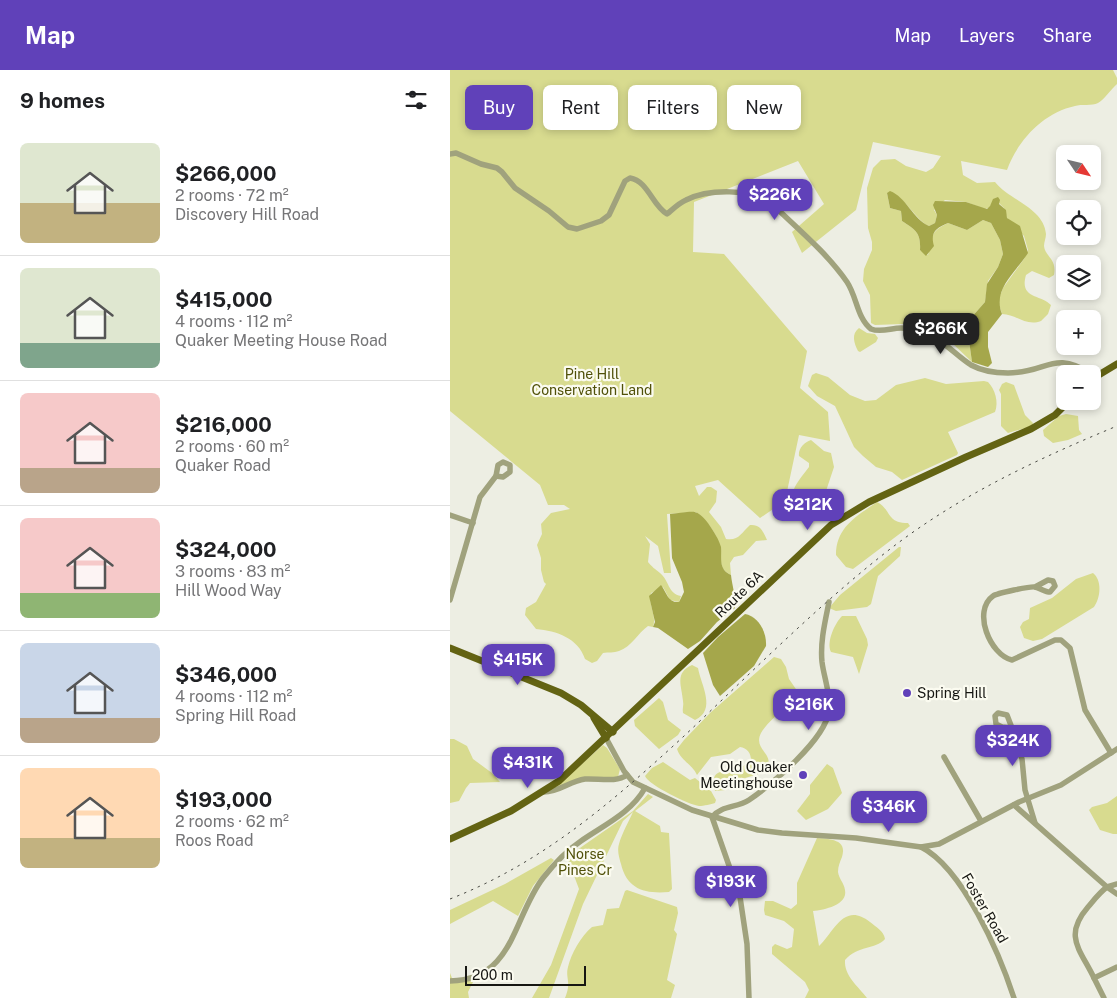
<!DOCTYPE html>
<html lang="en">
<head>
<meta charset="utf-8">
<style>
  :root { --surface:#fff; --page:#f6f6f6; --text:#202124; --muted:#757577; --line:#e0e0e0; --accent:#6041b9 }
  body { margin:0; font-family:"Public Sans",sans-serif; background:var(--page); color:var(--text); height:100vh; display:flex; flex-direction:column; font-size:19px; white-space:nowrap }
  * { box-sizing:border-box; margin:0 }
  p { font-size:16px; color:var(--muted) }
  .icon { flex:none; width:28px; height:28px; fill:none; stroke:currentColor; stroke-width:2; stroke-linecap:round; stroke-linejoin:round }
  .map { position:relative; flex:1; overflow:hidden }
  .sheet { display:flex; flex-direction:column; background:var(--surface); width:450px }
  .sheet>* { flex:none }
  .banner { position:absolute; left:15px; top:15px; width:475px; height:45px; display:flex; gap:10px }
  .needle { width:32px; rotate:125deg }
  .controls { position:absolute; left:606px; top:75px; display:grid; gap:10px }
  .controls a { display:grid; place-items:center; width:45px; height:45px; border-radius:8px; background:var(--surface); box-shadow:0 2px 8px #0003; font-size:25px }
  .scale { position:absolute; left:15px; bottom:12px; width:121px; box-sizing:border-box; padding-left:5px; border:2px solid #161612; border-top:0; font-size:14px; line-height:18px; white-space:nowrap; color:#161612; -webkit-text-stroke:4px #fbfbf0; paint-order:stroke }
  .price { position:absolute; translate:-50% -42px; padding:0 11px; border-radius:10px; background:var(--accent); color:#fff; font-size:16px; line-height:32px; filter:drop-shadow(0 1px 2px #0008) }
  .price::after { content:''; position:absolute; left:50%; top:30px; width:15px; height:11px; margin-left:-8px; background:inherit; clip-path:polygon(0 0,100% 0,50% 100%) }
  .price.selected { background:#222; color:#fff }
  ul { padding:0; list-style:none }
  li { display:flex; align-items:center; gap:15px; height:125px; padding:0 20px }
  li+li { border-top:1px solid var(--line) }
  li span { display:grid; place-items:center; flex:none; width:140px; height:100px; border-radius:8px; color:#555 }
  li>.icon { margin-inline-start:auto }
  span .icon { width:60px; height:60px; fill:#fffc; stroke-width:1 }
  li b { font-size:21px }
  h2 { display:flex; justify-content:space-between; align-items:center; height:60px; padding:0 20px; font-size:21px }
  .pill { padding:0 18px; border-radius:8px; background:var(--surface); box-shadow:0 2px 8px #0003; font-size:18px; line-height:45px }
  .pill.selected { background:var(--accent); color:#fff }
  header { display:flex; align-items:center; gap:30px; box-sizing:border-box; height:70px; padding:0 25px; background:var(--accent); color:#fff }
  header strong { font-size:24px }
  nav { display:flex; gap:28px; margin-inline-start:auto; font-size:18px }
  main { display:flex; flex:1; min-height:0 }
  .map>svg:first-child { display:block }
  .green { fill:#d8db8f }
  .water { fill:#a5a74b }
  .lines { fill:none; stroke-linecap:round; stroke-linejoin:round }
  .minor { stroke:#a0a27d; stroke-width:5.5 }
  .major { stroke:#636313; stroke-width:7 }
  .rail { stroke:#4a4a44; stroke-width:1; stroke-dasharray:2.5 5; stroke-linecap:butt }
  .poi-dot { fill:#6041b9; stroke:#fbfbf0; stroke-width:2 }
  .labels { text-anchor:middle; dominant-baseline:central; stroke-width:4.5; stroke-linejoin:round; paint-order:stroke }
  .park-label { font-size:14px; fill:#505008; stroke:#fbfbf0 }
  .street-label { font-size:14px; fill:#161612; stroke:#fbfbf0 }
  .poi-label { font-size:14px; fill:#161612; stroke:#fbfbf0; text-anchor:start }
</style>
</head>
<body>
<header>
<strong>Map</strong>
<nav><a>Map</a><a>Layers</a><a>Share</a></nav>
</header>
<main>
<section class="sheet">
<h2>9 homes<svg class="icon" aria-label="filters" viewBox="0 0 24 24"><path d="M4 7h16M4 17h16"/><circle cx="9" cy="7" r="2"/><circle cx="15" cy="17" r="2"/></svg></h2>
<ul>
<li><span style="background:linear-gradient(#dfe7d0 60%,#c2b280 0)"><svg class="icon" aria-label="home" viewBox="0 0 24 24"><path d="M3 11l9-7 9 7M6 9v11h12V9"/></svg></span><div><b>$266,000</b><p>2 rooms · 72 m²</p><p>Discovery Hill Road</p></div></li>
<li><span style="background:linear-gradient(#dfe7d0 75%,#7fa58c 0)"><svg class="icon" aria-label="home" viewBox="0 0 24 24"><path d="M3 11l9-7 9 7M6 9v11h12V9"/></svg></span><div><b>$415,000</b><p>4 rooms · 112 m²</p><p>Quaker Meeting House Road</p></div></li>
<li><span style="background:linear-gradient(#f6c9c9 75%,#b9a48a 0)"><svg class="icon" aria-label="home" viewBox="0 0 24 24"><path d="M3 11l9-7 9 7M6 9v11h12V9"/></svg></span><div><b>$216,000</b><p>2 rooms · 60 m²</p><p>Quaker Road</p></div></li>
<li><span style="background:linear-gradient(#f6c9c9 75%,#8fb573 0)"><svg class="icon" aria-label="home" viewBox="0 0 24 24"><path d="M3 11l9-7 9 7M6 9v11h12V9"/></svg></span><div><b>$324,000</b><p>3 rooms · 83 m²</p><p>Hill Wood Way</p></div></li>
<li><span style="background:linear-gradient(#c9d6e8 75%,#b9a48a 0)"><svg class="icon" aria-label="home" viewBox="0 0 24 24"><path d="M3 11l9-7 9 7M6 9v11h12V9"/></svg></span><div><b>$346,000</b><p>4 rooms · 112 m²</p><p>Spring Hill Road</p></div></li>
<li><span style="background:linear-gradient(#ffd9b3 70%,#c2b280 0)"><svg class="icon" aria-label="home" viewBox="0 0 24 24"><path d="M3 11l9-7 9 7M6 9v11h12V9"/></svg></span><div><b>$193,000</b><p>2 rooms · 62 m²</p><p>Roos Road</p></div></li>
</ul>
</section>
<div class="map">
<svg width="667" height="928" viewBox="0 0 667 928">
  <rect width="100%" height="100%" fill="#edeee3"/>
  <g class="green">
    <path d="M0,0H663L667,8V14C661,19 654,30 648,33C642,36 631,34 625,36C593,43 568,70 557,100L511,91L513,105L527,113L545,112C559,130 594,138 596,164C596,168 594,172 594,176C595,187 607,188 604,205L599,208L582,201L576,205C569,229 591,224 601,235L598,244L591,251C576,257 566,244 552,244L548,231L553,218L574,189L578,180L574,166L557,148L554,138L548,132L542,133L539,138L535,139L516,132L495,130L484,140L487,145L485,153L479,156C466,151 450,119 437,123L440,138L451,141L452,151C466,160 471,163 470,180L478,185C483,167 479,162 498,153L517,160L533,150L541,153L550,170L553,184L548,197L538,211L535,232L520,249L517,256L522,292L501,272L476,259L453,254L425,255L421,253L420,225L413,211L414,199L422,180V172L418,158L417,118L423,98L431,90L445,89L456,96L476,102L483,98L491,86L423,72L406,140L352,183L342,162L374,134L348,91L244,132L243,182L274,184L357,281L350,318L378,342L380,371L349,365L335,431L310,448L268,410L245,416L249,426L257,417H261L267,421L266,432L259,442L271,457L276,469C289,471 291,463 300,455C311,454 313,462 317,470L306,471L293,485L284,487L280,493L281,505C266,498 273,485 269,474C266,462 256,450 246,442L217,444L221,503H214L208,476L195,466L200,474L198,492C202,497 205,499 210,503C219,510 218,524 231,526L229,532L220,530L213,517L201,523C198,535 207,546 203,557L198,556C188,563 181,577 169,581C164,583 158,582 153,583L147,591L142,593L135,589C128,568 107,561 86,559L75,545L76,538L86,532L96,514L94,512L91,500V488L87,475L92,464L91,454L101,443L120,439L114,435H98L90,415L0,341Z"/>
    <path d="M409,258L417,263L425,264L428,268L426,272L410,282L408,281C404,273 401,264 409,258Z"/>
    <path d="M366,303L378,307L400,325L415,331L426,330L446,315L475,308L496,314L534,311L538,312C545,319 549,332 545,342L498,362L508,383L507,385L452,410L442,402L426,397L413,386L404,377L385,336L367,326L358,316L362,305Z"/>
    <polygon points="556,312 564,315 575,345 583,353 582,356 558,363 551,356 551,324 549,320 552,314"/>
    <polygon points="616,344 628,346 629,360 632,364 618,370 603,373 594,366 593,360 609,346"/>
    <path d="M361,370L374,381L381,383L384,397L376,421L365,443L354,450L345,445C339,419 344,417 359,397V393L349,386C348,379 354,372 361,370Z"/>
    <path d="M427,432C442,440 436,453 458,453L460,456L403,499L396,497L386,485C386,457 407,446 427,432Z"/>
    <polygon points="449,477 451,477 450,486 428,506 421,534 417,537 386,541 379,538 390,525"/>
    <path d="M643,503C652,510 651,527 644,537L592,569L583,571L574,568L570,557L573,552L579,549L580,538L602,528L626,509Z"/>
    <path d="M392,546H406L417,569L418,575L409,604L403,587L381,582C376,572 385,553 392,546Z"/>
    <path d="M324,587L331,589L336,597L339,609L350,625V631C346,634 344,634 340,636C330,641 316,654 311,663C302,681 328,683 315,702L292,709L276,720L265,721C260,698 271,703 287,699C293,697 296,694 301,690C301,683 297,678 290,677L280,684L261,687L247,705C242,694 231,691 227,679L234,670L260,643Z"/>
    <path d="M242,595L248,598C251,615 267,640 245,650L233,643C232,639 234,635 233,631C232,616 224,603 242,595Z"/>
    <polygon points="209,628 213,632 218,650 231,660 228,665 209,679 185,656 184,650"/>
    <polygon points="0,669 4,669 17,676 23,689 42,703 50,712 20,713 16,718 9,731 0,733"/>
    <polygon points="153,675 157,678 170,699 168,707 133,708 105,718"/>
    <path d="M213,692L240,710L245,708L261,721L266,730L265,733C261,734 254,736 249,736C240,735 198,715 195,706L202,698Z"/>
    <polygon points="377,694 383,698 392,723 378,739 356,750 347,741 360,724 360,715"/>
    <path d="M198,724L203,727L185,741L210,756L211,762L219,763L222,819L219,822C194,824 177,819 171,794C169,787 167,780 169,774C172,763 179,751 183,742L173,751L133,834L99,928H82L101,895L129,819L117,787L183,741Z"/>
    <polygon points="667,726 667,764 663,764 650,760 639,740 642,737 657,733"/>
    <path d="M367,768C379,769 398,769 392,787C390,792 388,796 388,802C389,809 394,813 395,820C398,835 374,840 363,841L369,876C384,862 394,831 420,852C426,857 434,861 435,869C425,880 408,875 395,890C394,906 408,916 417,928H355L359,920L355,912L322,884V877L325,874L337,879L342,877L344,859L334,851L315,845L314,840L315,831H323L341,839L347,834V813Z"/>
    <polygon points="101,788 104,790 83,816 68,846 43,831 0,854 0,840 55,814"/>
    <path d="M177,820L227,837L228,843L224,860L227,864L217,910L225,915L221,928H115C122,912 115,908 118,897C121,884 131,866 142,857L153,855L157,839L169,838L175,821Z"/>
    <polygon points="0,903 2,908 18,909 23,912 18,922 19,928 0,928"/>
  </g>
  <g class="water">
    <path d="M440,121C456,127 463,149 479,156L485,153L487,145L483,135L485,131L516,132L537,139L540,136L543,129L548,127L550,130L549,134L556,140L557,148L570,156L578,183C566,202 542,219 552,244L538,262V277L542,293L538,297L522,292L517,256L520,249L535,232L537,214L548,197L553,184L550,170L541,153L533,150L517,160L498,153C486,158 480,162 484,176L476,186L470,180C471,163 466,160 452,151L451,141L440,138L437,123Z"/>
    <path d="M237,442C241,442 245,441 249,444C256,448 269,468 271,477C272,488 268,499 281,505C282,516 286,526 285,538L267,552L250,571L238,579L208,558L203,557L205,552L199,526L211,515C217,523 218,533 229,532L234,522L232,512L222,488L220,444Z"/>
    <path d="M295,544C308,546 317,562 316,576L304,596L270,626L263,615L253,583L268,567Z"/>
  </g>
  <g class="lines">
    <g class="minor">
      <path d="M0,84L6,83L31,94L47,98L52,102L65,118L99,141L118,157L127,159L151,151L159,145L175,111L180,108C198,111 202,135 217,144C223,139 229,133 236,130C258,119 302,118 322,134C347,158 377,183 397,212C407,227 407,248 421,259C431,263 441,258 451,258C459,258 467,260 474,263C493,269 505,285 521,295C532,301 546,303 558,303C598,303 602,279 642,304"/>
      <polygon points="53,392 60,395 60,402 53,407 46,406 48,395"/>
      <polyline points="0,445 23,453"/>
      <path d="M585,517L598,510L603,511L605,516L600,522C595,522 590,518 585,517C581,516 547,523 543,526C522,541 540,585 562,590L605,570H611L620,578L635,640L661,683"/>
      <polyline points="0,530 30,427 46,406"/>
      <polygon points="548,643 557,645 562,658 552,657 546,654 545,646"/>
      <polyline points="562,658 572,689 575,720 585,753"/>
      <polyline points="156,668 174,701 183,712 242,740 308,760 332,763 406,768 471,777 489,774 569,732 611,715 667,679"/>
      <polyline points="494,687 531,751"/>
      <path d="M94,722C109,722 120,711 135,709C148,708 166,713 177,705"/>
      <path d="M564,735L657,817C649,823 644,830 638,837C613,866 630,879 644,908"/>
      <path d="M471,777C513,798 550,885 564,928"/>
      <polyline points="657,817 667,824"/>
      <polyline points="657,817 667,814"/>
      <path d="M0,911C64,910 63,847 93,808C104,794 116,781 131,771C154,755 181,743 195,718"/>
      <path d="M299,928L297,874L290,827L262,747C272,735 287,738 299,730C322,714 375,670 379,641C381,625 374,608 372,592C370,572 375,552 379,532"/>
      <polyline points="654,928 644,908 667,897"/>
    </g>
    <g class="major">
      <polyline points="642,309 667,294"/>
      <polyline points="0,578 111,623 131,635 163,662"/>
      <polyline points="144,648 156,668"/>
      <polyline points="0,769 61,741 109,711 381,455 419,432 516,387 581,359 605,345 619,331"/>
    </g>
    <path class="rail" d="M0,829C92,793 161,733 233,667C299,605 364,539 435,483C506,427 585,390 667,356"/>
  </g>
  <g class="poi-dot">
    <circle cx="457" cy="623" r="5"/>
    <circle cx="353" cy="705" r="5"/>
  </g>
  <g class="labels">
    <g class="park-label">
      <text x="142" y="304">Pine Hill<tspan x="142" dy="16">Conservation Land</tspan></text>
      <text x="135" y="784">Norse<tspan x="135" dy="16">Pines Cr</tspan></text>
    </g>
    <g class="street-label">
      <text transform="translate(289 524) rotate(-44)">Route 6A</text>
      <text transform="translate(535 838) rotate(60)">Foster Road</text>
    </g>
    <g class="poi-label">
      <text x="467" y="623">Spring Hill</text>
      <text x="343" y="697" text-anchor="end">Old Quaker<tspan x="343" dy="16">Meetinghouse</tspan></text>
    </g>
  </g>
</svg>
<div class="controls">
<a><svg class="needle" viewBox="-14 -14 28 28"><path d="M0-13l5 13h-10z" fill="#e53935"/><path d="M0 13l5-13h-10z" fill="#757577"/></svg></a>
<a><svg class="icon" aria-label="locate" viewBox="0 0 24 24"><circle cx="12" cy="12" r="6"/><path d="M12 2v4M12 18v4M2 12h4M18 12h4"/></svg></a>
<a><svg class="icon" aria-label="layers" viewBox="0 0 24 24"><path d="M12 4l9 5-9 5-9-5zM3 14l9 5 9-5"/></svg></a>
<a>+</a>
<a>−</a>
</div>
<div class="scale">200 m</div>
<b class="price" style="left:325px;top:151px">$226K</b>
<b class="price selected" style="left:491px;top:285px">$266K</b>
<b class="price" style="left:358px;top:461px">$212K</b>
<b class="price" style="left:68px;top:616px">$415K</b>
<b class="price" style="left:359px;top:661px">$216K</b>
<b class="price" style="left:563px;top:697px">$324K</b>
<b class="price" style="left:78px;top:719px">$431K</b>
<b class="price" style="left:439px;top:763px">$346K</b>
<b class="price" style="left:281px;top:838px">$193K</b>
<div class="banner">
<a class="pill selected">Buy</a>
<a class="pill">Rent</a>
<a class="pill">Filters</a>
<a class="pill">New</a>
</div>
</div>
</main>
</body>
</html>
